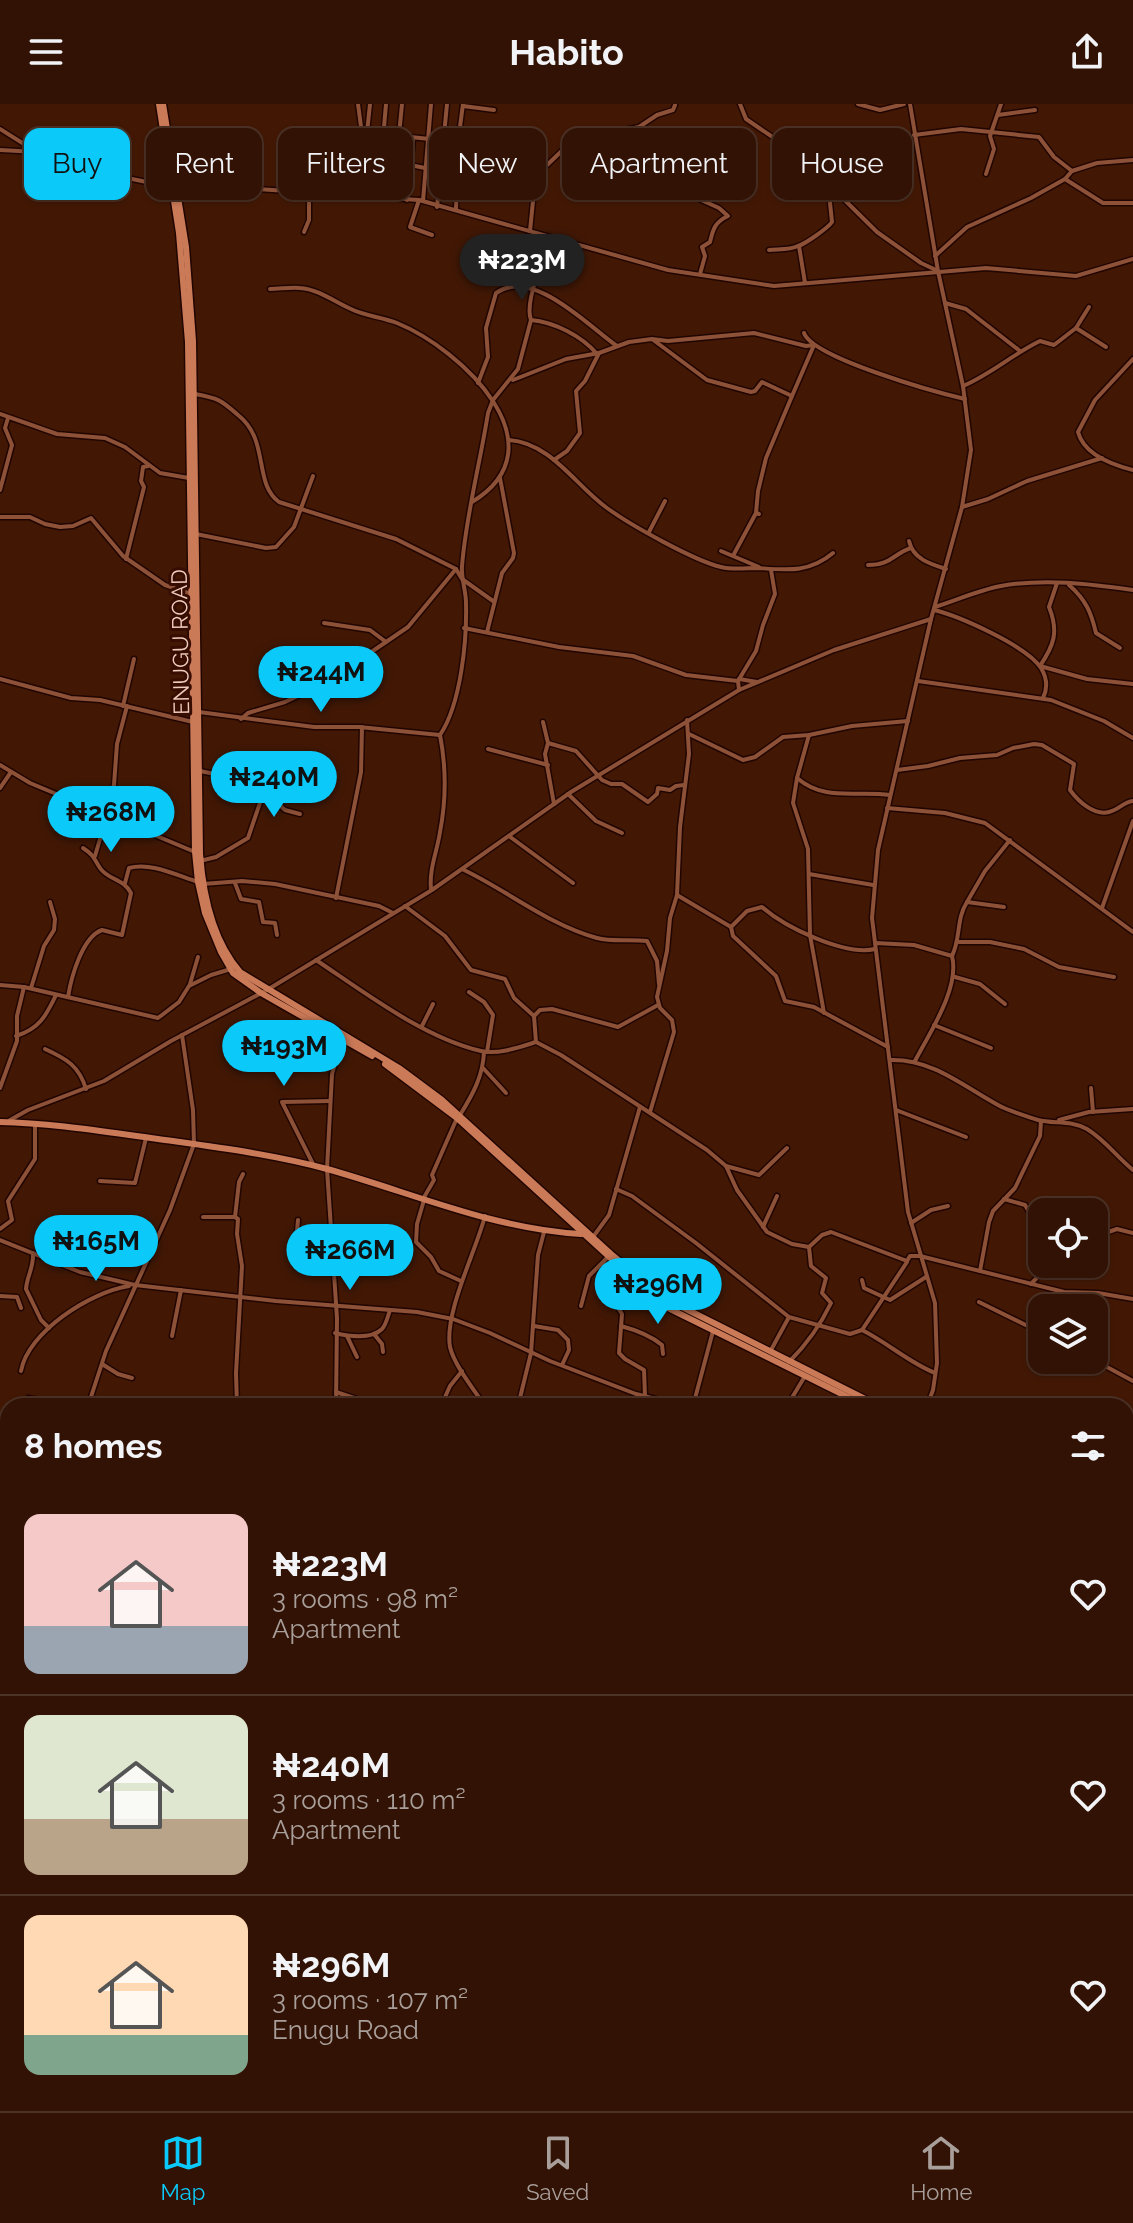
<!DOCTYPE html>
<html lang="en">
<head>
<meta charset="utf-8">
<style>
  :root { --surface:#321204; --page:#3d2013; --text:#f1f3f6; --muted:#a89e9a; --line:#4d3226; --accent:#0bcafa }
  body { margin:0; font-family:Raleway,sans-serif; background:var(--page); color:var(--text); height:100vh; display:flex; flex-direction:column; font-size:30px; white-space:nowrap }
  * { box-sizing:border-box; margin:0 }
  p { font-size:26px; color:var(--muted) }
  .icon { flex:none; width:44px; height:44px; fill:none; stroke:currentColor; stroke-width:2; stroke-linecap:round; stroke-linejoin:round }
  .map { position:relative; flex:1; overflow:hidden }
  .side { position:absolute; left:0px; top:1294px; width:1134px; height:714px; display:flex; flex-direction:column; background:var(--surface); border-radius:24px 24px 0 0; box-shadow:0 2px 6px #0004,0 0 0 2px var(--line) }
  .side>* { flex:none }
  .top-card { position:absolute; left:24px; top:24px; width:1086px; height:72px; display:flex; gap:16px }
  .fabs { position:absolute; left:1028px; top:1094px; display:grid; gap:16px }
  .fabs a { display:grid; place-items:center; width:80px; height:80px; border-radius:16px; background:var(--surface); box-shadow:0 2px 6px #0004,0 0 0 2px var(--line); font-size:40px }
  .price { position:absolute; translate:-50% -68px; padding:0 18px; border-radius:28px; background:var(--accent); color:#111; font-size:26px; line-height:52px; filter:drop-shadow(0 2px 4px #0008) }
  .price::after { content:''; position:absolute; left:50%; top:48px; width:24px; height:18px; margin-left:-12px; background:inherit; clip-path:polygon(0 0,100% 0,50% 100%) }
  .price.current { background:#222; color:#fff }
  ul { padding:0; list-style:none }
  li { display:flex; align-items:center; gap:24px; height:200px; padding:0 24px }
  li+li { border-top:2px solid var(--line) }
  li span { display:grid; place-items:center; flex:none; width:224px; height:160px; border-radius:16px; color:#555 }
  li>.icon { margin-inline-start:auto }
  span .icon { width:96px; height:96px; fill:#fffc; stroke-width:1 }
  li b { font-size:34px }
  h2 { display:flex; justify-content:space-between; align-items:center; height:96px; padding:0 24px; font-size:34px }
  .tag { padding:0 28px; border-radius:16px; background:var(--surface); box-shadow:0 2px 6px #0004,0 0 0 2px var(--line); font-size:28px; line-height:72px }
  .tag.current { background:var(--accent); color:#111 }
  header { display:flex; justify-content:space-between; align-items:center; height:104px; padding:0 24px; background:var(--surface); font-size:36px; font-weight:700 }
  .tab-bar { display:flex; justify-content:space-around; align-items:center; height:112px; border-top:2px solid var(--line); background:var(--surface); font-size:22px; color:var(--muted) }
  .tab-bar a { display:grid; justify-items:center; gap:4px }
  .tab-bar .current { color:var(--accent) }
  .map>svg:first-child { display:block }
  .lines { fill:none; stroke-linecap:round; stroke-linejoin:round }
  .minor-casing { stroke:#210500; stroke-width:7 }
  .major-casing { stroke:#210500; stroke-width:9 }
  .minor { stroke:#8d5138; stroke-width:4 }
  .major { stroke:#cb7a58; stroke-width:6 }
  .labels { text-anchor:middle; dominant-baseline:central; stroke-width:6; stroke-linejoin:round; paint-order:stroke }
  .street-label { font-size:22px; fill:#efcbbd; stroke:#360d00 }
</style>
</head>
<body>
<header><svg class="icon" aria-label="menu" viewBox="0 0 24 24"><path d="M4 6h16M4 12h16M4 18h16"/></svg>Habito<svg class="icon" aria-label="share" viewBox="0 0 24 24"><path d="M12 15V3M7 8l5-5 5 5M5 13v7h14v-7"/></svg></header>
<div class="map">
<svg width="1133" height="2007" viewBox="0 0 1133 2007">
  <rect width="100%" height="100%" fill="#421805"/>
  <g class="lines">
    <g class="minor-casing">
      <g id="minor">
        <polyline points="358,0 362,30 364,32 361,93"/>
        <polyline points="740,0 746,15 799,51 877,128 921,159 936,166"/>
        <polyline points="858,0 880,6 904,0"/>
        <polyline points="910,0 938,167 963,282 971,346 962,403 931,515 878,746 872,814 908,1108 935,1199 937,1259 933,1286 927,1302"/>
        <polyline points="463,2 494,6"/>
        <polyline points="998,11 1035,6"/>
        <polyline points="0,25 35,47"/>
        <polyline points="914,31 961,25 1039,33 1054,53 1072,67"/>
        <polyline points="364,32 367,29 370,0"/>
        <polyline points="401,32 458,38"/>
        <polyline points="0,46 37,48 98,68 171,83 215,82 419,96 668,166 774,182 986,164 1076,172 1133,155"/>
        <polyline points="364,58 410,61 440,67"/>
        <polyline points="814,66 820,45"/>
        <polyline points="986,70 994,45 990,32 1001,0"/>
        <polyline points="1065,75 1103,99 1133,99"/>
        <path d="M659,77L719,104L728,112C715,118 713,125 710,138L702,143L705,152L700,170"/>
        <polyline points="378,93 386,0"/>
        <polyline points="393,93 402,0"/>
        <polyline points="407,96 413,35"/>
        <polyline points="419,96 410,123 432,131"/>
        <polyline points="423,97 431,0"/>
        <polyline points="437,103 447,0"/>
        <polyline points="456,105 458,38 463,0"/>
        <polyline points="530,127 535,77 545,63 571,38 589,30 605,30 639,23 657,11 673,6 675,1"/>
        <polyline points="304,128 309,116 309,91"/>
        <path d="M553,134C544,152 524,198 531,216C554,218 582,232 597,250"/>
        <polyline points="799,142 805,179"/>
        <path d="M769,146C778,145 790,146 798,142C805,140 828,124 832,118L830,99L832,85"/>
        <polyline points="935,152 967,123 1031,94 1065,75 1072,67 1097,59 1133,56"/>
        <path d="M270,185C280,185 290,183 300,184C318,185 335,198 351,205C365,212 382,213 397,219C461,245 564,342 472,398"/>
        <polyline points="945,199 966,205 1020,247"/>
        <polyline points="1089,203 1076,224 1106,243"/>
        <path d="M804,229C813,254 935,288 965,295"/>
        <path d="M1133,255L1095,296L1078,328C1084,351 1113,361 1133,366"/>
        <polyline points="513,276 566,255 599,249 629,238 652,235 668,237 754,229 806,242 814,241 792,292 762,278 755,287 751,288 707,276 652,235"/>
        <path d="M478,279L488,253L486,224L496,189C533,163 588,222 617,242"/>
        <path d="M963,282C991,270 1013,250 1040,237L1054,241L1076,224"/>
        <path d="M195,290C218,294 221,296 238,311C270,336 253,379 279,398L396,435L456,465L462,475L493,497"/>
        <polyline points="0,310 57,330 105,334 125,343 160,369 189,374"/>
        <path d="M509,336C551,339 575,381 607,404C630,421 695,457 721,463C733,466 746,464 758,464C787,466 809,469 833,449"/>
        <polyline points="554,356 567,347 580,329 576,287 585,277 599,249"/>
        <polyline points="0,386 12,341 5,324 8,314"/>
        <polyline points="962,403 988,395 1027,377 1102,354"/>
        <polyline points="756,409 758,387 766,354 792,292"/>
        <polyline points="0,413 30,413 45,420 60,423 73,422 91,414 123,452 165,481 191,490"/>
        <polyline points="649,428 665,397"/>
        <polyline points="196,430 266,444 276,443 294,423 313,372"/>
        <path d="M909,437C913,455 930,460 946,465"/>
        <polyline points="721,447 759,463"/>
        <polyline points="734,450 756,409 759,410"/>
        <polyline points="126,455 144,383 141,377 143,363 148,362"/>
        <path d="M868,461C891,461 893,450 911,444"/>
        <path d="M1057,479L1049,503C1059,528 1054,541 1040,562L1087,575L1133,580"/>
        <path d="M1069,481C1086,496 1091,508 1096,529L1120,544"/>
        <path d="M935,503C957,496 979,486 1001,482C1045,474 1090,480 1133,486"/>
        <path d="M934,506C959,512 1027,542 1041,564C1047,574 1048,584 1043,594"/>
        <polyline points="324,519 370,526 386,538"/>
        <polyline points="464,524 559,543 633,552 686,571 738,577"/>
        <polyline points="487,528 502,469 513,454 514,449 500,374"/>
        <polyline points="0,575 71,594 100,596 193,618"/>
        <polyline points="739,575 757,578"/>
        <polyline points="918,577 1051,596 1104,617 1133,634"/>
        <polyline points="739,586 738,577 756,547 763,521 775,490 771,466"/>
        <polyline points="123,602 134,555"/>
        <polyline points="199,608 314,623 359,623 440,631"/>
        <polyline points="241,615 248,609 285,598 327,578 386,538 408,523 456,465"/>
        <polyline points="543,618 548,639 545,650 554,700"/>
        <polyline points="689,630 743,656 755,653 783,633 809,631 852,622 908,617"/>
        <polyline points="809,631 797,674 793,699 808,745 810,831 824,909"/>
        <polyline points="548,639 576,647 602,676 611,680 622,680 648,698 657,690 658,684 670,686 676,682 684,681"/>
        <polyline points="488,645 548,661"/>
        <polyline points="0,661 30,679 195,748"/>
        <path d="M897,666L928,662L960,654L997,651L1013,644L1034,640L1042,641L1074,660L1070,686C1078,697 1094,712 1109,708C1119,706 1123,698 1133,697"/>
        <polyline points="200,667 244,676 264,687 248,734 216,753 200,757"/>
        <path d="M797,674C825,698 856,686 890,691"/>
        <polyline points="0,684 11,668"/>
        <path d="M259,684L265,662C288,647 305,648 324,669"/>
        <polyline points="264,687 285,706 300,710"/>
        <polyline points="568,690 596,717 622,729"/>
        <polyline points="887,704 945,709 985,719 1133,828"/>
        <polyline points="509,732 573,779"/>
        <polyline points="95,752 100,735 101,709 114,681 117,640 127,602"/>
        <path d="M464,766C508,787 549,821 597,834C611,838 631,835 647,837L657,857L659,880"/>
        <polyline points="809,770 873,781"/>
        <path d="M125,779L129,764C151,758 176,771 198,778"/>
        <polyline points="235,779 241,795 259,798 263,818 275,819 277,831"/>
        <polyline points="203,780 242,777 275,780 379,802 393,809"/>
        <path d="M431,785C429,765 437,748 440,728C446,697 446,662 440,631C461,600 467,536 466,499C466,486 461,475 462,462C466,411 480,360 488,309L493,296L518,265L531,216"/>
        <polyline points="677,791 731,823 733,832 776,872 785,897 814,903 888,943"/>
        <polyline points="336,794 361,668 362,623"/>
        <polyline points="967,798 985,767 1010,736"/>
        <polyline points="405,802 445,832 471,866 505,875 514,894 534,912 536,938"/>
        <polyline points="1102,804 1133,717"/>
        <path d="M731,823L747,807L762,803C785,823 844,852 875,845"/>
        <polyline points="959,838 990,838 1024,845 1059,863 1114,873"/>
        <path d="M875,839L914,841L952,852C960,884 930,928 915,957"/>
        <path d="M952,852C961,834 956,815 967,798L1004,803"/>
        <path d="M316,856C364,888 424,934 481,947C498,951 520,943 536,938L561,951L707,1046L726,1062L737,1086L767,1128L792,1140L809,1143L822,1131L831,1128L907,1157L910,1152H920L1064,1188L1098,1189L1133,1195"/>
        <polyline points="955,873 980,880 1005,900"/>
        <polyline points="190,880 198,853"/>
        <polyline points="0,881 24,883 158,914 179,898 189,882 211,871 231,865"/>
        <polyline points="31,884 44,842 54,826 55,815 50,798"/>
        <polyline points="469,888 484,898 493,911 487,948"/>
        <path d="M68,893C71,874 82,833 102,826L122,831L131,789C123,774 108,776 100,764C94,755 94,751 83,744"/>
        <polyline points="534,912 540,906 552,905 618,923 658,901"/>
        <polyline points="934,921 991,944"/>
        <polyline points="422,922 433,900"/>
        <path d="M16,932C39,925 46,912 56,891"/>
        <path d="M45,945C67,955 79,962 86,985"/>
        <path d="M891,956C932,955 963,982 998,1001C1009,1007 1026,1012 1038,1016C1054,1020 1071,1016 1087,1025C1105,1036 1117,1053 1133,1066"/>
        <polyline points="483,964 506,989"/>
        <polyline points="0,984 17,937 17,912 24,883"/>
        <polyline points="1091,984 1093,1008"/>
        <polyline points="896,1006 966,1033"/>
        <polyline points="650,1008 674,928 672,916 660,904 657,893 667,847 670,814 677,791 680,723 689,650 687,616"/>
        <path d="M460,1011C473,990 483,972 484,948"/>
        <polyline points="10,1016 28,1006 104,977 171,937 267,886 432,786 571,688 739,586 834,546 931,515"/>
        <polyline points="1059,1016 1089,1008 1133,1005"/>
        <polyline points="314,1062 282,998 330,997"/>
        <polyline points="726,1062 759,1071 787,1044"/>
        <polyline points="100,1077 135,1079 146,1034"/>
        <polyline points="616,1085 632,1092 696,1139 789,1213 850,1230 862,1226 907,1158"/>
        <polyline points="423,1095 434,1076 432,1071 457,1014"/>
        <polyline points="1004,1095 1025,1101 1031,1111 1042,1111"/>
        <polyline points="424,1096 417,1120 416,1138 431,1153 439,1167 461,1177"/>
        <path d="M485,1112C476,1147 444,1209 450,1243C454,1261 475,1287 485,1302"/>
        <polyline points="203,1113 235,1113"/>
        <polyline points="298,1116 295,1151 332,1167"/>
        <polyline points="911,1119 931,1106 948,1102"/>
        <polyline points="763,1123 777,1092"/>
        <polyline points="0,1125 12,1116 8,1097 35,1055 35,1020"/>
        <polyline points="593,1133 609,1111 640,1003"/>
        <polyline points="1094,1133 1117,1125 1133,1129"/>
        <polyline points="0,1136 80,1168 135,1181 276,1197 417,1208 453,1215 490,1229 550,1257 636,1290 683,1302"/>
        <path d="M33,1149C34,1163 27,1172 26,1185L41,1216L49,1224"/>
        <polyline points="604,1160 615,1199 622,1210 619,1249 625,1255 644,1266 645,1292"/>
        <polyline points="980,1167 989,1118 993,1107 1015,1084 1040,1032 1041,1017"/>
        <polyline points="862,1176 864,1184 890,1196 926,1173"/>
        <polyline points="1031,1180 1050,1160"/>
        <polyline points="0,1192 17,1193 21,1204"/>
        <polyline points="979,1198 1042,1229"/>
        <polyline points="581,1202 589,1172 608,1153"/>
        <polyline points="534,1222 558,1226 568,1236 569,1246 562,1261"/>
        <path d="M621,1222C636,1226 650,1231 662,1241L663,1250"/>
        <path d="M862,1226C888,1239 908,1258 935,1269"/>
        <path d="M335,1229C347,1232 371,1236 382,1225C386,1221 388,1212 390,1206"/>
        <polyline points="374,1230 382,1240 383,1248"/>
        <polyline points="172,1232 181,1186"/>
        <polyline points="347,1232 357,1253"/>
        <polyline points="771,1246 789,1213"/>
        <polyline points="1094,1256 1133,1277"/>
        <path d="M789,1258C807,1240 820,1222 831,1199L822,1189L826,1174L811,1162L809,1143"/>
        <polyline points="102,1260 118,1270 132,1274"/>
        <path d="M21,1267C28,1228 90,1188 129,1182"/>
        <polyline points="336,1288 378,1302"/>
        <polyline points="24,1302 28,1294 74,1302"/>
        <polyline points="88,1302 106,1247 170,1106 194,1040 193,1006 182,931"/>
        <polyline points="237,1302 236,1269 242,1162 237,1130 238,1115 235,1113 239,1078 243,1070"/>
        <polyline points="336,1302 337,1214 327,1065 332,970 342,936"/>
        <polyline points="441,1302 450,1282 462,1267"/>
        <polyline points="518,1302 531,1249 538,1151 544,1128"/>
        <polyline points="693,1302 713,1227"/>
        <polyline points="787,1302 805,1272"/>
        <polyline points="0,1340 5,1322 8,1320"/>
        <polyline points="1126,1369 1133,1367"/>
        <polyline points="0,1596 8,1568"/>
        <polyline points="1126,1645 1133,1633"/>
        <polyline points="0,1655 8,1654"/>
        <polyline points="0,1682 8,1676"/>
        <polyline points="0,1726 4,1760 0,1779"/>
        <polyline points="1126,1784 1133,1779"/>
        <polyline points="1126,1787 1133,1802"/>
        <polyline points="0,1875 8,1877"/>
        <polyline points="1126,1890 1133,1885"/>
        <polyline points="0,1969 8,1968"/>
        <polyline points="1126,1973 1133,1967"/>
        <polyline points="123,2000 123,2007"/>
        <polyline points="12,2007 15,2000"/>
        <polyline points="549,2007 554,2000"/>
      </g>
    </g>
    <g class="major-casing">
      <g id="major">
        <polyline points="159,0 179,129 188,238 195,748 198,778 205,809 221,848 233,869 261,889 372,952"/>
        <path d="M163,0L186,143L193,237L200,750C203,790 213,837 240,868L399,964L442,996L611,1150L666,1195L879,1302"/>
        <polyline points="385,960 457,1014 662,1201 866,1302"/>
        <path d="M0,1018C52,1019 106,1028 158,1035C215,1043 271,1050 327,1065C410,1088 493,1125 581,1130"/>
        <polyline points="1126,1501 1133,1508"/>
        <polyline points="1126,1509 1133,1516"/>
        <polyline points="1126,1565 1133,1565"/>
        <polyline points="859,2000 861,2007"/>
      </g>
    </g>
    <use href="#minor" class="minor"/>
    <use href="#major" class="major"/>
  </g>
  <g class="labels">
    <g class="street-label">
      <text transform="translate(180 538) rotate(-91)">ENUGU ROAD</text>
    </g>
  </g>
</svg>
<div class="fabs">
<a><svg class="icon" aria-label="locate" viewBox="0 0 24 24"><circle cx="12" cy="12" r="6"/><path d="M12 2v4M12 18v4M2 12h4M18 12h4"/></svg></a>
<a><svg class="icon" aria-label="layers" viewBox="0 0 24 24"><path d="M12 4l9 5-9 5-9-5zM3 14l9 5 9-5"/></svg></a>
</div>
<b class="price current" style="left:522px;top:198px">₦223M</b>
<b class="price" style="left:321px;top:610px">₦244M</b>
<b class="price" style="left:274px;top:715px">₦240M</b>
<b class="price" style="left:111px;top:750px">₦268M</b>
<b class="price" style="left:284px;top:984px">₦193M</b>
<b class="price" style="left:96px;top:1179px">₦165M</b>
<b class="price" style="left:350px;top:1188px">₦266M</b>
<b class="price" style="left:658px;top:1222px">₦296M</b>
<div class="top-card">
<a class="tag current">Buy</a>
<a class="tag">Rent</a>
<a class="tag">Filters</a>
<a class="tag">New</a>
<a class="tag">Apartment</a>
<a class="tag">House</a>
</div>
<section class="side">
<h2>8 homes<svg class="icon" aria-label="filters" viewBox="0 0 24 24"><path d="M4 7h16M4 17h16"/><circle cx="9" cy="7" r="2"/><circle cx="15" cy="17" r="2"/></svg></h2>
<ul>
<li><span style="background:linear-gradient(#f6c9c9 70%,#9aa5b1 0)"><svg class="icon" aria-label="home" viewBox="0 0 24 24"><path d="M3 11l9-7 9 7M6 9v11h12V9"/></svg></span><div><b>₦223M</b><p>3 rooms · 98 m²</p><p>Apartment</p></div><svg class="icon" aria-label="heart" viewBox="0 0 24 24"><path d="M12 20l-8-8c-3-5 5-10 8-4 3-6 11-1 8 4z"/></svg></li>
<li><span style="background:linear-gradient(#dfe7d0 65%,#b9a48a 0)"><svg class="icon" aria-label="home" viewBox="0 0 24 24"><path d="M3 11l9-7 9 7M6 9v11h12V9"/></svg></span><div><b>₦240M</b><p>3 rooms · 110 m²</p><p>Apartment</p></div><svg class="icon" aria-label="heart" viewBox="0 0 24 24"><path d="M12 20l-8-8c-3-5 5-10 8-4 3-6 11-1 8 4z"/></svg></li>
<li><span style="background:linear-gradient(#ffd9b3 75%,#7fa58c 0)"><svg class="icon" aria-label="home" viewBox="0 0 24 24"><path d="M3 11l9-7 9 7M6 9v11h12V9"/></svg></span><div><b>₦296M</b><p>3 rooms · 107 m²</p><p>Enugu Road</p></div><svg class="icon" aria-label="heart" viewBox="0 0 24 24"><path d="M12 20l-8-8c-3-5 5-10 8-4 3-6 11-1 8 4z"/></svg></li>
</ul>
</section>
</div>
<nav class="tab-bar">
<a class="current"><svg class="icon" aria-label="map" viewBox="0 0 24 24"><path d="M3 6l6-2 6 2 6-2v14l-6 2-6-2-6 2zM9 4v14M15 6v14"/></svg>Map</a>
<a><svg class="icon" aria-label="saved" viewBox="0 0 24 24"><path d="M7 4h10v16l-5-4-5 4z"/></svg>Saved</a>
<a><svg class="icon" aria-label="home" viewBox="0 0 24 24"><path d="M3 11l9-7 9 7M6 9v11h12V9"/></svg>Home</a>
</nav>
</body>
</html>
